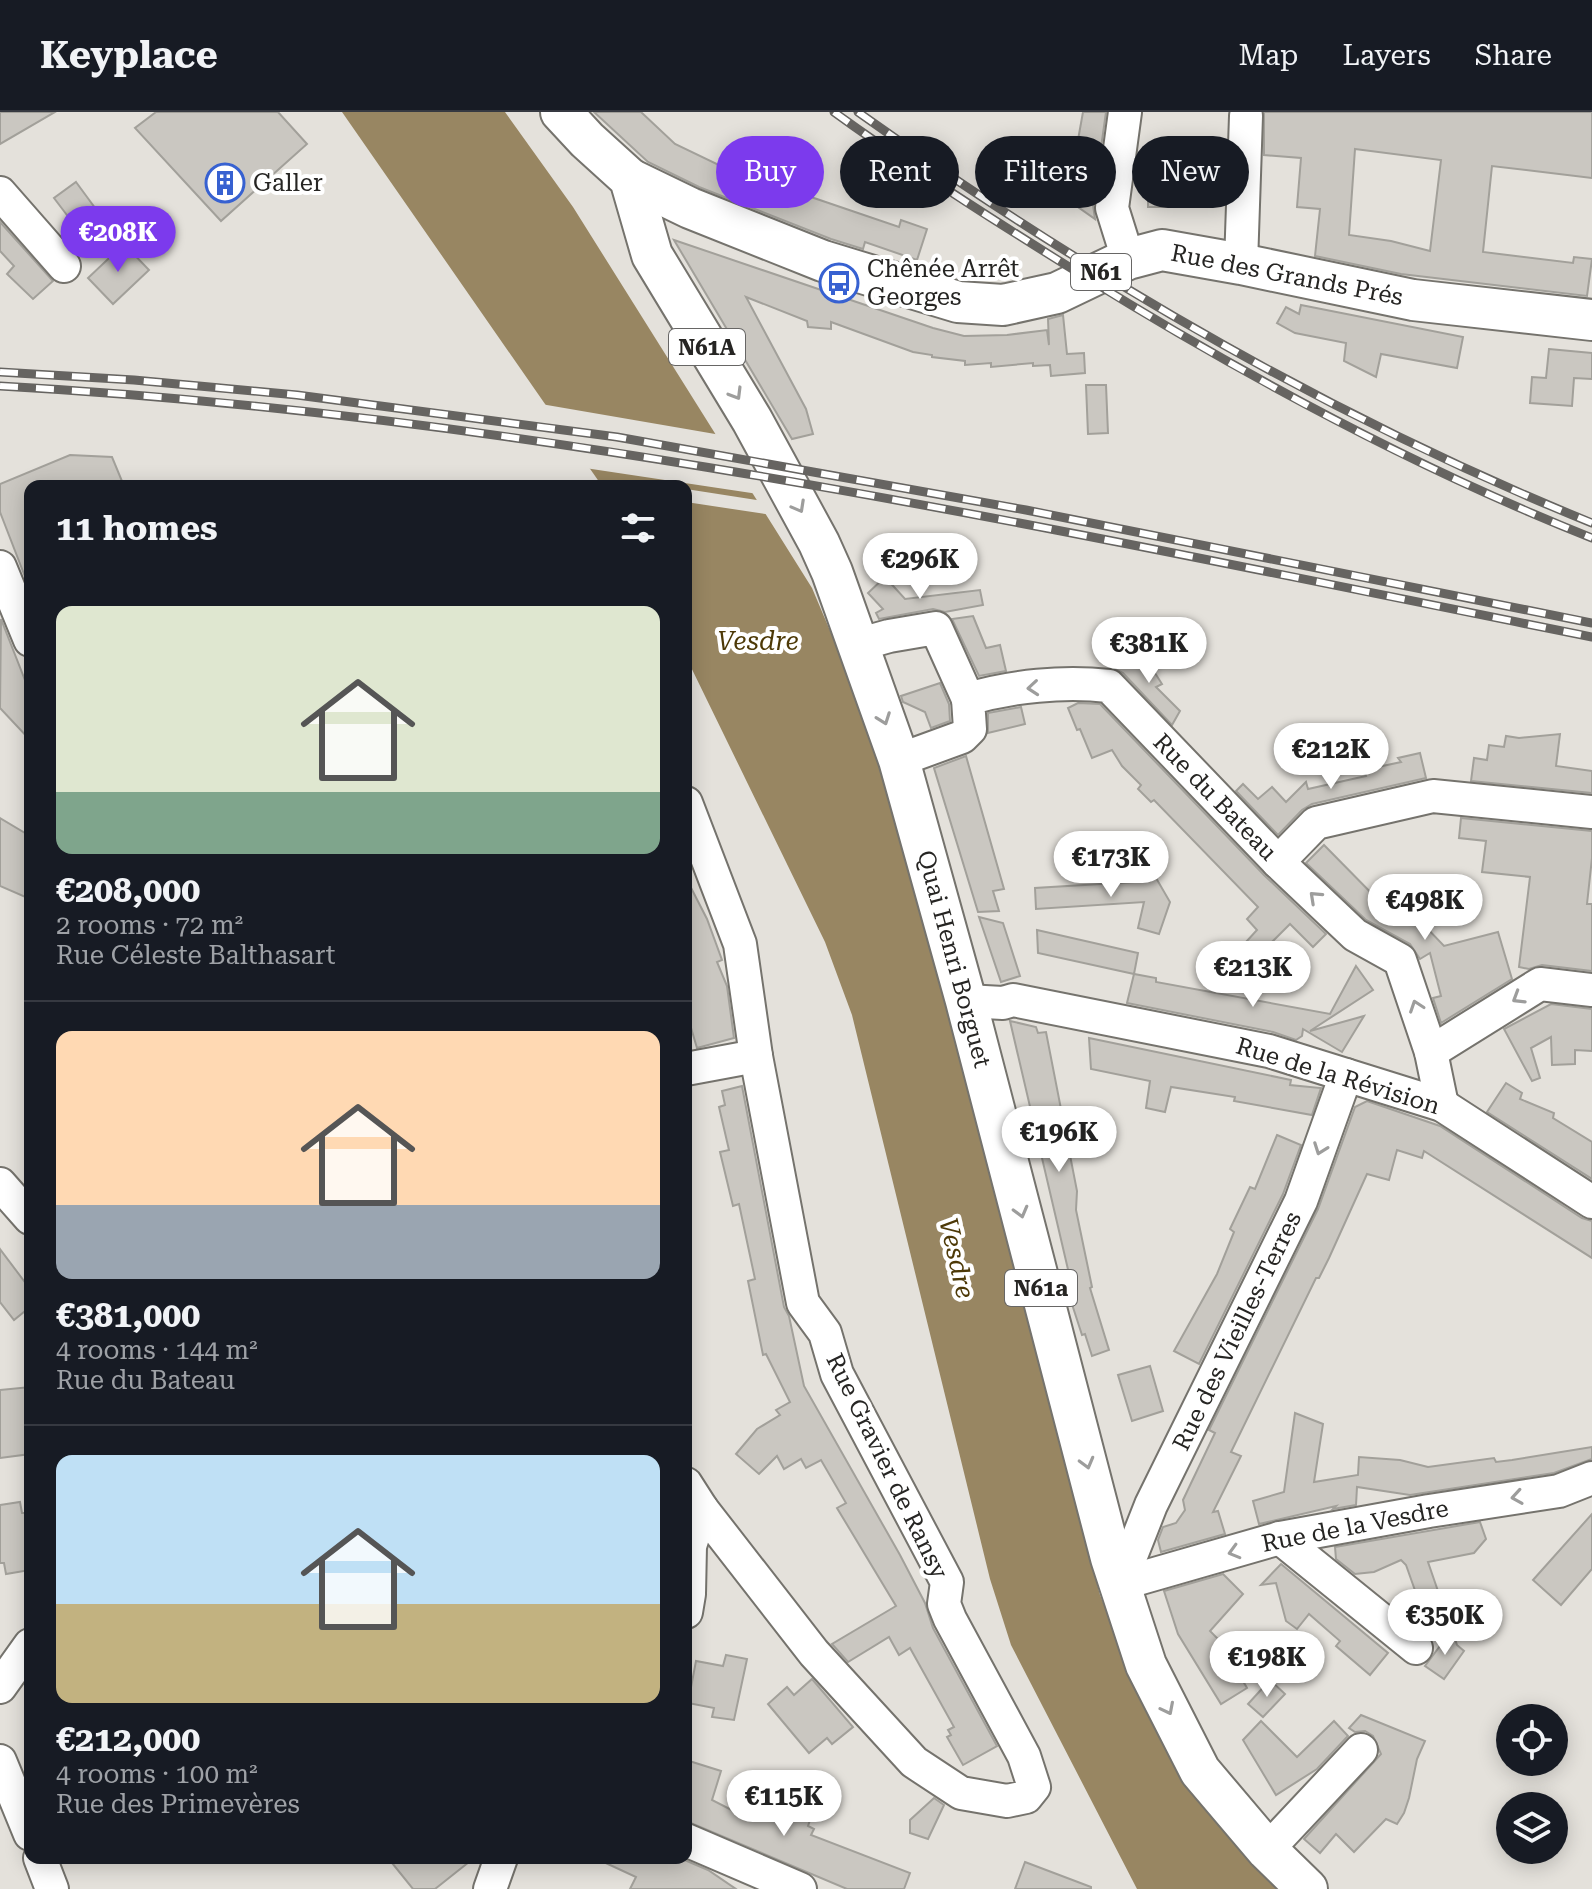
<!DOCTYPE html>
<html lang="en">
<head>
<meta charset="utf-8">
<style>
  :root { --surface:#171b24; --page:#242831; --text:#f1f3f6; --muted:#9ea1a6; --line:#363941; --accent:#7c3aed }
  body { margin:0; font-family:"Roboto Serif",serif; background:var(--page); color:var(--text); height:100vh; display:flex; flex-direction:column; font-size:30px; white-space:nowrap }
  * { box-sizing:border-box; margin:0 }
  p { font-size:26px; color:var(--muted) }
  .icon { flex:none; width:44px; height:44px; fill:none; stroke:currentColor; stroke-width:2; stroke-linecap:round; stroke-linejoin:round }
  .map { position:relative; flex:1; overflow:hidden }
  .side { position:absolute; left:24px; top:368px; width:668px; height:1384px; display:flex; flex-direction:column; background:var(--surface); border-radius:16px; box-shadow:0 4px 20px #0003 }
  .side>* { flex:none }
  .hud { position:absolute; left:716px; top:24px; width:756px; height:72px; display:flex; gap:16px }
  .controls { position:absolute; left:1496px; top:1592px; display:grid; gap:16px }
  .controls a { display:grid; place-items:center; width:72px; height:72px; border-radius:50%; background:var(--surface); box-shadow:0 4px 20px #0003; font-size:40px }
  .price { position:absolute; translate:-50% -68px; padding:0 18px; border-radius:28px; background:#fff; color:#222; font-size:26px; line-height:52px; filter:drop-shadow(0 2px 4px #0008) }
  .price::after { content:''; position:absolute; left:50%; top:48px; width:24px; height:18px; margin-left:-12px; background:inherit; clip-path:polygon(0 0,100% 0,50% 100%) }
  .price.current { background:var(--accent); color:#fff }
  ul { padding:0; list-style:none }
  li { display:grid; align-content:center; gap:16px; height:424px; padding:0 32px }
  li+li { border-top:2px solid var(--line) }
  li span { display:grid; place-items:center; height:248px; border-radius:16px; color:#555 }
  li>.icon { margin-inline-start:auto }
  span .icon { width:144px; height:144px; fill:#fffc; stroke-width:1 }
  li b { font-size:34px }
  h2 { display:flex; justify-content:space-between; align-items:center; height:96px; padding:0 32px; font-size:34px }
  .tag { padding:0 28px; border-radius:36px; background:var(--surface); box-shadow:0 4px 20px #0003; font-size:28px; line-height:72px }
  .tag.current { background:var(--accent); color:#fff }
  header { display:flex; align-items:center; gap:48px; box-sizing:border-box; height:112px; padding:0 40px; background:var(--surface); border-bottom:2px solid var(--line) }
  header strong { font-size:38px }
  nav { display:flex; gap:44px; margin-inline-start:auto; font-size:28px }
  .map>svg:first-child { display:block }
  .water { fill:#988662 }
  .pier { fill:#e4e1db }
  .building { fill:#cac7c1; stroke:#a2a09a; stroke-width:2; fill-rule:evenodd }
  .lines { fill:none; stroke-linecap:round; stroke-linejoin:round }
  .minor-casing { stroke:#75736d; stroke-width:36 }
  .major-casing { stroke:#75736d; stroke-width:44 }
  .minor { stroke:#fff; stroke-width:32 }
  .major { stroke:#fff; stroke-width:40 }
  .rail-casing { stroke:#666461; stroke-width:9 }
  .rail { stroke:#fff; stroke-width:6; stroke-dasharray:18; stroke-linecap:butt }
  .oneway { stroke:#9d9d9c }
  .labels { text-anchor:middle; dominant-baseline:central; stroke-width:8; stroke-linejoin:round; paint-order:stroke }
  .shield { fill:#fff; stroke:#676665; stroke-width:2 }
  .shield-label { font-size:22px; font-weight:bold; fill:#262523 }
  .poi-label { font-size:24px; fill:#262523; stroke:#fff; text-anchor:start }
  .street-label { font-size:24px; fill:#262523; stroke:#fff }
  .water-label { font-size:26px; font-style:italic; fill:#4d3907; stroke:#fff }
</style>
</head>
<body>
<header>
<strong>Keyplace</strong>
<nav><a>Map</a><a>Layers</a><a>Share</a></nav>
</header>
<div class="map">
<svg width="1592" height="1777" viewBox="0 0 1592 1777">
  <rect width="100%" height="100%" fill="#e4e1db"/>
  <polygon class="water" points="342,0 505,0 573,95 812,476 850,566 893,687 1100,1483 1144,1596 1186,1666 1281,1777 1137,1777 1011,1533 990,1467 852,903 825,830 686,545 686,374 602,374"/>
  <g class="pier">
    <polygon points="541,292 721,323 758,382 585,356"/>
    <polygon points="686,377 763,389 772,403 686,390"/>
  </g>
  <g class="building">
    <polygon points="0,0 55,0 0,32"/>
    <polygon points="156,0 278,0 307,32 221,109 135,16"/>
    <polygon points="594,0 641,0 675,32 727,57 729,54 752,62 751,66 805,85 805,83 899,115 901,108 927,117 917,148 865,130 863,137 831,127 699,75 648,50"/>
    <polygon points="1083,0 1106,0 1093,93 1095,107 1068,88 1080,39 1076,39"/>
    <path d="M1264,0H1592V66L1492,54L1483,140L1573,151L1574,145L1592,147L1587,184L1401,162L1315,144L1320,97L1297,95L1301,46L1264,43ZM1355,37L1441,48L1430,139L1391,129L1349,123Z"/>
    <polygon points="1148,69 1181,71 1179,95 1148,95"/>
    <polygon points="76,70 98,100 76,115 54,86"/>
    <polygon points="0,110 53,169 33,187 7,162 14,154 0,139"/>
    <polygon points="674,128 933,216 964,224 1007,223 1047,218 1049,233 1048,207 1063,203 1067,242 1084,241 1085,261 1051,264 1050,253 1033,254 1033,251 991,255 991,251 965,253 965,249 932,245 932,243 913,240 831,210 831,217 808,215 807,209 746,185 806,297 813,322 792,327"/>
    <polygon points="124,132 149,158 113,192 88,166"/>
    <polygon points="1301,193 1463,225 1457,256 1381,242 1376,265 1344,249 1346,231 1295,221 1277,211 1286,195 1299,202"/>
    <polygon points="1549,237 1592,241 1592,267 1574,266 1572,294 1530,291 1532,265 1546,266"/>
    <polygon points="1086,273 1106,273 1108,321 1088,322"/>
    <polygon points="70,343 112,345 124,374 30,374 29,475 0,400 0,372"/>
    <polygon points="885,465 905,487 980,478 983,493 945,500 933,497 879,507 876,501 883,497 868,481"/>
    <polygon points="973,504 986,536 1000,533 1006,559 979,564 952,507"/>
    <polygon points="1,507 30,581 30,628 0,596"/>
    <polygon points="1141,539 1162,572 1156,575 1180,599 1172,613 1123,561 1115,557"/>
    <polygon points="940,571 949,592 950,609 931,616 925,600 903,590 901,584"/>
    <polygon points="1078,591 1100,592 1264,763 1326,822 1313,835 1290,812 1270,832 1267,849 1246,830 1257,818 1247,807 1258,795 1154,688 1151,690 1138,677 1141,673 1122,654 1112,638 1092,646 1080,617 1077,618 1068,596"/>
    <polygon points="1021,595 1025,612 988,621 988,601"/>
    <polygon points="1560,622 1556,654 1592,659 1592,681 1471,669 1474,646 1487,648 1489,633 1504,635 1506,624 1519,626"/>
    <polygon points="1420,641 1426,666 1312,692 1302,698 1278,723 1236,679 1243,672 1258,687 1272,675 1286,690 1306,670 1308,677 1366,664 1364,658 1401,650 1398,646"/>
    <polygon points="966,644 1004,777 993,779 999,799 978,800 934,656"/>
    <polygon points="0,706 30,724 30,787 0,774"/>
    <polygon points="1461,706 1592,719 1592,746 1587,792 1592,792 1592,859 1542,853 1529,857 1519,855 1530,765 1482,760 1486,729 1459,726"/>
    <polygon points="1324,733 1388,798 1392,794 1403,805 1407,801 1420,815 1422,811 1444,834 1498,820 1512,867 1441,911 1433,886 1441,884 1430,841 1420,847 1410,832 1366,808 1306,751"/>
    <polygon points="1152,759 1170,790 1159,822 1138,816 1144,790 1036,797 1035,776 1150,769"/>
    <polygon points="686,766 707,807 722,848 717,850 727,874 734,926 697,936 686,899"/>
    <polygon points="979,805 1003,811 1020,864 1001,870"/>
    <polygon points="1037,818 1138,841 1134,862 1038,841"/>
    <polygon points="1356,854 1373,878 1310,919 1364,904 1342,940 1303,917 1302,924 1296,928 1273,920 1127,891 1134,862 1156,866 1156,870 1330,902"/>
    <polygon points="1551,892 1592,897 1592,939 1575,938 1575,952 1552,953 1551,925 1531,936 1540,966 1532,969 1504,917"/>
    <polygon points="1010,909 1036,915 1038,921 1046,920 1077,1079 1076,1098 1092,1175 1090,1176 1109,1238 1092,1244 1085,1222 1082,1223 1069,1183 1072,1182 1067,1167 1070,1166"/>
    <polygon points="1089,926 1291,968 1290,973 1321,976 1312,1003 1234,989 1235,985 1171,975 1165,1000 1146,996 1150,969 1091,957"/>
    <polygon points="1506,971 1522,981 1520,987 1554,1001 1553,1006 1592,1030 1592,1067 1487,1000"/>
    <polygon points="742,974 784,1195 789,1204 804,1274 900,1443 925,1491 933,1516 997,1634 963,1653 947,1625 951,1623 948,1618 954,1615 910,1536 899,1543 889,1525 848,1550 832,1532 896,1494 837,1396 846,1391 821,1348 806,1356 801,1347 784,1357 777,1344 759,1362 736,1342 757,1317 780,1303 776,1298 790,1290 766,1242 763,1243 748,1169 755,1167 739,1092 733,1094 720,1040 729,1038 719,995 725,993 722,979"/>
    <polygon points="1367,989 1440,1014 1582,1106 1592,1109 1592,1146 1424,1039 1422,1046 1397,1038 1389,1068 1367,1062 1329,1146 1319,1166 1316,1166 1231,1340 1241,1344 1213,1400 1218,1399 1225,1422 1161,1440 1158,1428 1163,1415 1176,1411 1185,1398 1183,1388 1215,1321 1209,1318 1318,1097 1355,995"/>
    <polygon points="1277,1023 1301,1033 1283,1082 1199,1252 1174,1239 1217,1162 1234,1120 1230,1117 1250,1075 1255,1077"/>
    <polygon points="0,1137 30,1177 30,1195 14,1208 0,1190"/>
    <polygon points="1150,1254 1163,1299 1132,1309 1118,1263"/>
    <polygon points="30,1275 30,1342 0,1346 0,1278"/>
    <polygon points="1295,1301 1323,1312 1314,1370 1358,1363 1359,1345 1400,1348 1428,1355 1494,1346 1496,1350 1512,1348 1592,1335 1592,1347 1554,1361 1410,1383 1357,1375 1356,1393 1333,1397 1336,1394 1259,1412 1253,1389 1284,1380"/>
    <polygon points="20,1390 22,1401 25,1401 30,1434 30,1458 6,1462 4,1451 0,1451 0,1393"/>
    <polygon points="1592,1402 1592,1457 1561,1493 1533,1468"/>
    <polygon points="1480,1410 1486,1427 1474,1441 1428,1450 1439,1482 1423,1501 1406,1453 1401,1448 1374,1460 1355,1462 1336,1447 1335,1435"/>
    <polygon points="1281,1452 1388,1541 1370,1563 1336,1534 1340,1529 1309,1502 1297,1517 1286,1509 1276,1471 1261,1473"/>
    <polygon points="1223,1462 1243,1482 1210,1519 1219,1528 1247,1576 1221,1592 1178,1522 1164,1479"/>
    <polygon points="1452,1518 1457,1533 1464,1539 1444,1567 1425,1554"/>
    <polygon points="726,1543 747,1547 734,1608 712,1605 714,1596 688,1591 696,1549 723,1554"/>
    <polygon points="812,1567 853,1615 832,1632 827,1626 809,1641 768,1592 787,1575 794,1583"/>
    <polygon points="1270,1568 1285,1582 1263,1605 1248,1592"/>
    <polygon points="1361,1603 1425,1629 1417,1647 1409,1686 1404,1701 1397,1712 1386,1707 1354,1740 1336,1722 1320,1741 1304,1727 1381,1642 1373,1624 1365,1619 1355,1620 1349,1616"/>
    <polygon points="1261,1609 1297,1645 1334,1609 1348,1624 1317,1657 1276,1683 1243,1628"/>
    <polygon points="686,1648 721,1659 712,1688 747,1706 750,1697 810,1708 808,1714 814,1717 811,1723 910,1761 904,1777 847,1777 686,1709"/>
    <polygon points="934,1686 944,1693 928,1727 910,1721 910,1708"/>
    <polygon points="388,1746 474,1746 435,1777 413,1777"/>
    <polygon points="595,1746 680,1746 708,1758 736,1777 630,1777 636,1765"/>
    <polygon points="1025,1750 1091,1775 1091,1777 1015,1777"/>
  </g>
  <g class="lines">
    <g class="minor-casing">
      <g id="minor">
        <polyline points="1125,0 1112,96 1128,147"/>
        <polyline points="0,81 64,154"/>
        <polyline points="1241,152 1246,4"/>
        <polyline points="0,455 30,528"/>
        <polyline points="857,533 889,524 936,516 968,587"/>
        <path d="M899,648L962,625L970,617L968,587C1012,574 1063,569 1109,574L1278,750L1355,823L1400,848L1431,940L1442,993"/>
        <polyline points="686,691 740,832 756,944 803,1191 825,1221 837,1262 947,1470 944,1492 950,1507 1024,1644 1034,1675 1026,1685 1007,1689 961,1681 914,1650 814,1541 702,1397 686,1372"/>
        <polyline points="1278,750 1316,711 1433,684 1592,700"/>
        <polyline points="966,889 1003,891 1013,888 1269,939 1442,993 1592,1090"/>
        <polyline points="1431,940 1540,872 1592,878"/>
        <polyline points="686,957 756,944"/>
        <polyline points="0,1072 30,1106"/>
        <polyline points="1280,1426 1416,1536"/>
        <polyline points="1120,1472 1151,1393 1301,1089 1346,963"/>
        <polyline points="1120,1472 1280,1426 1429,1399 1559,1379 1592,1366"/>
        <polyline points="686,1500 689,1482 690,1434 702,1397"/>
        <polyline points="0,1575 30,1533"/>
        <polyline points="0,1649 30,1722"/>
        <polyline points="686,1728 800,1777"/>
        <polyline points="1267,1738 1361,1638"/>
        <polyline points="40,1746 52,1777"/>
        <polyline points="490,1777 501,1746"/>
      </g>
    </g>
    <g class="major-casing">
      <g id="major">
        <polyline points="561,0 587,28 630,67 652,143 752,308 819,431 832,460 899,648 966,889 1111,1446 1146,1553 1200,1659 1267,1738 1307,1777"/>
        <polyline points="630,67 690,96 823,149 958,190 1003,193 1057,181 1128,147 1162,138 1241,152 1413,188 1592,208"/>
      </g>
    </g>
    <use href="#minor" class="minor"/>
    <use href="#major" class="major"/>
    <g class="rail-casing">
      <g id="rail">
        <path d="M834,0C914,58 998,111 1082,163C1245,264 1413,355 1592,426"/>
        <path d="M858,0C1086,162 1332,306 1592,411"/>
        <polyline points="0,260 134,268 297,283 617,325 1026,398 1592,511"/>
        <path d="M0,274C538,303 1065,420 1592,525"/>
      </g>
    </g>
    <use href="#rail" class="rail"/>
  </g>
  <defs><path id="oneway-chevron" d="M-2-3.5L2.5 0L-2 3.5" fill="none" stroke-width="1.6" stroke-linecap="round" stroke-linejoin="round" transform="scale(2)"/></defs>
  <g class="oneway">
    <use href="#oneway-chevron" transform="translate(736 282) rotate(59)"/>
    <use href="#oneway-chevron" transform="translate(799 395) rotate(61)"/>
    <use href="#oneway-chevron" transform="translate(1033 576) rotate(175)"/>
    <use href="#oneway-chevron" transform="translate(884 607) rotate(70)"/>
    <use href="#oneway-chevron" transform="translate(1315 785) rotate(-137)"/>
    <use href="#oneway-chevron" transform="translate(1518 886) rotate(148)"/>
    <use href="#oneway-chevron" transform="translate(1416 894) rotate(-109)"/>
    <use href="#oneway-chevron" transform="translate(1320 1037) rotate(110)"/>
    <use href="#oneway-chevron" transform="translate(1021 1100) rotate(75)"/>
    <use href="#oneway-chevron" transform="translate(1087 1351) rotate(75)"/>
    <use href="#oneway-chevron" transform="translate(1517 1385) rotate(171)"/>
    <use href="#oneway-chevron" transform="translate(1234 1440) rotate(164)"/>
    <use href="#oneway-chevron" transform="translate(1168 1597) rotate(63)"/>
  </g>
  <defs>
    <g id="building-ring" transform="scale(2)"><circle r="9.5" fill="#fff" stroke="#3761d1" stroke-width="1.5"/><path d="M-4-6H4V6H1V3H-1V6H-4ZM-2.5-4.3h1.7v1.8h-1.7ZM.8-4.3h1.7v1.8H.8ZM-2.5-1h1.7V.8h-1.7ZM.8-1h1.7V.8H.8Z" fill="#3761d1"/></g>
    <g id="bus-ring" transform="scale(2)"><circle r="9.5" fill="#fff" stroke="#3761d1" stroke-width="1.5"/><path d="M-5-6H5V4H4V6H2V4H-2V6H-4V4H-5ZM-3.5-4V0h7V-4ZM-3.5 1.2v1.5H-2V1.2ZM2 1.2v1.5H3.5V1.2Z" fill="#3761d1"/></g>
  </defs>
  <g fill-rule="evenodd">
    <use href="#building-ring" x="225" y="71"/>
    <use href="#bus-ring" x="839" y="171"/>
  </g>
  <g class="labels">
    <g class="shield">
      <rect x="1071" y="142" width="60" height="36" rx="6"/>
      <rect x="669" y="217" width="76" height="36" rx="6"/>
      <rect x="1005" y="1158" width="72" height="36" rx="6"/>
    </g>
    <g class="shield-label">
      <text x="1101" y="160">N61</text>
      <text x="707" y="235">N61A</text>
      <text x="1041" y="1176">N61a</text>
    </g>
    <g class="poi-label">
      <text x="253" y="71">Galler</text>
      <text x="867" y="157">Chênée Arrêt<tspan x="867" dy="28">Georges</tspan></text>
    </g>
    <g class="street-label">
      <text transform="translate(1287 163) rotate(11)">Rue des Grands Prés</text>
      <text transform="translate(1215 685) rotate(46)">Rue du Bateau</text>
      <text transform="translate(954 847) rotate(75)">Quai Henri Borguet</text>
      <text transform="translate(1338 964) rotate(17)">Rue de la Révision</text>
      <text transform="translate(1237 1219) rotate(-64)">Rue des Vieilles-Terres</text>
      <text transform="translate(887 1354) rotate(64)">Rue Gravier de Ransy</text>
      <text transform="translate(1355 1414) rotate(-11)">Rue de la Vesdre</text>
    </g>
    <g class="water-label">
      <text x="758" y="529">Vesdre</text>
      <text transform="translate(957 1146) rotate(77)">Vesdre</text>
    </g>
  </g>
</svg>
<div class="controls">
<a><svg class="icon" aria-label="locate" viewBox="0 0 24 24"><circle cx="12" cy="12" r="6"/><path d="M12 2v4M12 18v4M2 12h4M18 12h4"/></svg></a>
<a><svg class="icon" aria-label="layers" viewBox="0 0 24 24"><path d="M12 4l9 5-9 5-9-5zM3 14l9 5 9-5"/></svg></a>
</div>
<b class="price current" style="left:118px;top:162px">€208K</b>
<b class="price" style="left:920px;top:489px">€296K</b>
<b class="price" style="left:1149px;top:573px">€381K</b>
<b class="price" style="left:1331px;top:679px">€212K</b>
<b class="price" style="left:1111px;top:787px">€173K</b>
<b class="price" style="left:1425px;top:830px">€498K</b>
<b class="price" style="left:1253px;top:897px">€213K</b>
<b class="price" style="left:1059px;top:1062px">€196K</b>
<b class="price" style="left:1445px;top:1545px">€350K</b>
<b class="price" style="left:1267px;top:1587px">€198K</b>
<b class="price" style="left:784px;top:1726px">€115K</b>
<div class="hud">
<a class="tag current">Buy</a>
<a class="tag">Rent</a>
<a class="tag">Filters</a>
<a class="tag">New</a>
</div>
<section class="side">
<h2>11 homes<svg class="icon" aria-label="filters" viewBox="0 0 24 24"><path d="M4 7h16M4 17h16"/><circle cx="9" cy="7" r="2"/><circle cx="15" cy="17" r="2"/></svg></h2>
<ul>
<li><span style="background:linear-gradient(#dfe7d0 75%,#7fa58c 0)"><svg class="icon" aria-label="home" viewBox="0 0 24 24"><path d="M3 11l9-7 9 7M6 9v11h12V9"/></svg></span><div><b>€208,000</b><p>2 rooms · 72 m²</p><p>Rue Céleste Balthasart</p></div></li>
<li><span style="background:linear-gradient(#ffd9b3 70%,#9aa5b1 0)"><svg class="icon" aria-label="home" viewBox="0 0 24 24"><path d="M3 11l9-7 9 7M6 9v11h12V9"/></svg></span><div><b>€381,000</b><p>4 rooms · 144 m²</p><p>Rue du Bateau</p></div></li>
<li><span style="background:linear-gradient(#bfe0f5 60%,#c2b280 0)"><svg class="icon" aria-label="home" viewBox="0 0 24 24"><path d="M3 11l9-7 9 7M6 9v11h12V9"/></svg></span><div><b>€212,000</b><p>4 rooms · 100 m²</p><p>Rue des Primevères</p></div></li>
</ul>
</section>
</div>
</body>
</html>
